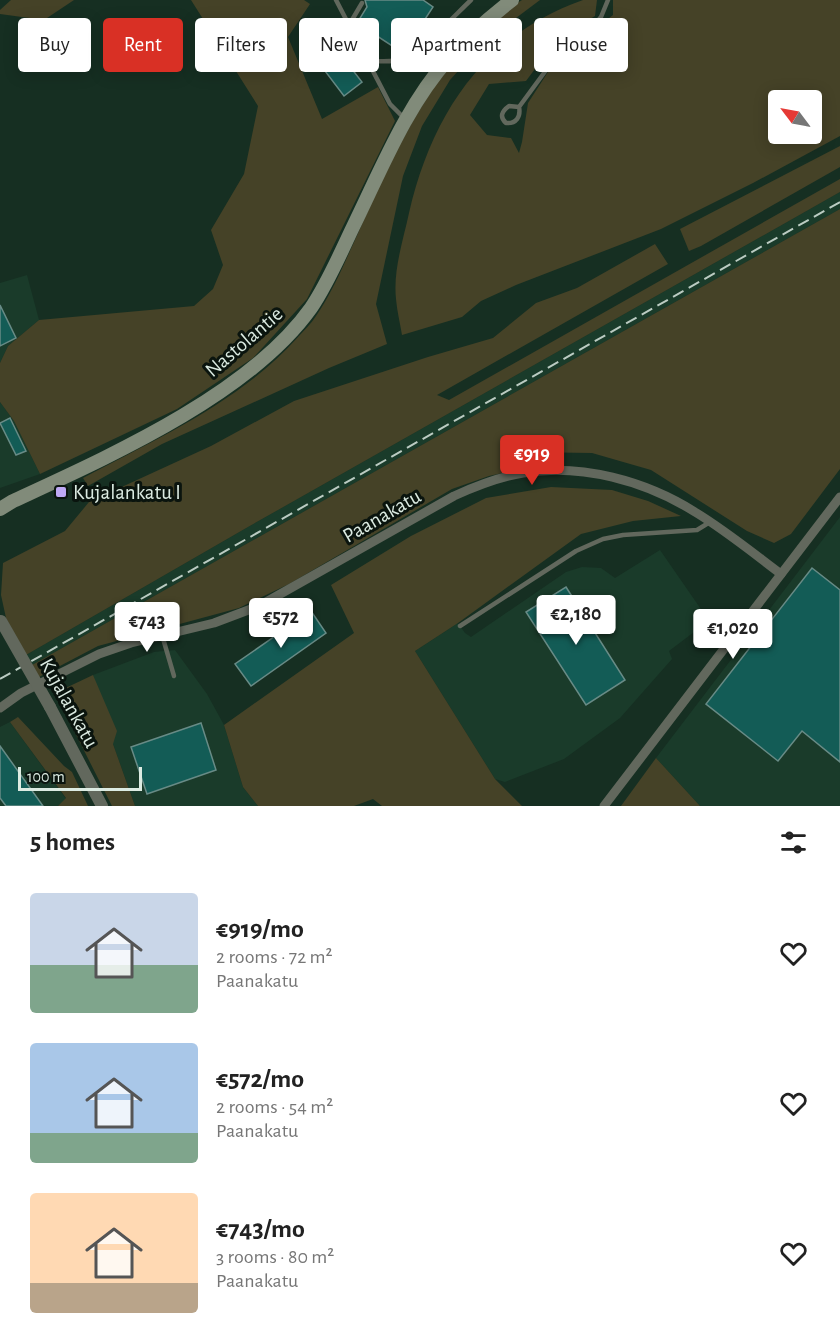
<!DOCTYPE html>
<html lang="en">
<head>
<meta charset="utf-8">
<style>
  :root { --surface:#fff; --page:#f2f2f2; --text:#222; --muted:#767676; --accent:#d93025 }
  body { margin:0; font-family:"Alegreya Sans",sans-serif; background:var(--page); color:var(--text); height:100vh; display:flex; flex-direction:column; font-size:22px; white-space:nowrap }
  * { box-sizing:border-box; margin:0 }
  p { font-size:20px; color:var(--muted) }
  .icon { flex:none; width:33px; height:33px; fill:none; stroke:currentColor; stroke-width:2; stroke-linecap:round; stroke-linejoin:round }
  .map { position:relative; height:806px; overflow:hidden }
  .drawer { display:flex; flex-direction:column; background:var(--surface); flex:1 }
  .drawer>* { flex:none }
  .guide { position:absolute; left:18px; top:18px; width:804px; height:54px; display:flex; gap:12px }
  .needle { width:39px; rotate:302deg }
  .fabs { position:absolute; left:768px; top:90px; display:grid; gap:12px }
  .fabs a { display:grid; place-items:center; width:54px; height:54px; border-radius:6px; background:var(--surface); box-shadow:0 3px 15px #0003; font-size:30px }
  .scale { position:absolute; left:18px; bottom:15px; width:124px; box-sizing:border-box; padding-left:6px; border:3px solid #dcebe2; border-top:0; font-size:16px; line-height:21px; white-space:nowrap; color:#dcebe2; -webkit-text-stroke:4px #0a140e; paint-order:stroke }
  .price { position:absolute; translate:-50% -51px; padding:0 14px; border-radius:6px; background:#fff; color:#222; font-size:20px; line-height:39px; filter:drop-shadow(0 2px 3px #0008) }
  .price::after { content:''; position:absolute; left:50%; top:36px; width:18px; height:14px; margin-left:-9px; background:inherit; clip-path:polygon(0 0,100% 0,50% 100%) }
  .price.current { background:var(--accent); color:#fff }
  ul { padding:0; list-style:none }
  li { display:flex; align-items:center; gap:18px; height:150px; padding:0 30px }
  li span { display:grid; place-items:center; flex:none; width:168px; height:120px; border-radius:6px; color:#555 }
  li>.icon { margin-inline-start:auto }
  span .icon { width:72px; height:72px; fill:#fffc; stroke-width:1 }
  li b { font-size:26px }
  h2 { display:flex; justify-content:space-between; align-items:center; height:72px; padding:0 30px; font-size:26px }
  .chip { padding:0 21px; border-radius:6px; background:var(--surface); box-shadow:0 3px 15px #0003; font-size:21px; line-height:54px }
  .chip.current { background:var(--accent); color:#fff }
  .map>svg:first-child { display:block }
  .built { fill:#1a3b2a }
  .green { fill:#454227; fill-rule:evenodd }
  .building { fill:#135c56; stroke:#688b86; stroke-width:1.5 }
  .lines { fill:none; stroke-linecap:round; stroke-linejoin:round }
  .service { stroke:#62685d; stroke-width:4.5 }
  .minor { stroke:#62685d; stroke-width:9 }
  .tertiary { stroke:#62685d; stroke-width:12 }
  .secondary { stroke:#818b7a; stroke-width:14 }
  .rail { stroke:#bbcbc2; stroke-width:2; stroke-dasharray:12 6; stroke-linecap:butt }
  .tertiary-bridge { stroke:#62685d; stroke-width:12 }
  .poi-dot { fill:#bea9f5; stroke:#0a140e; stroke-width:2 }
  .labels { text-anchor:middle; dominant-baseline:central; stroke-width:6; stroke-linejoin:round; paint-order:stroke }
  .street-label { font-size:21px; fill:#dcebe2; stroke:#0a140e }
  .poi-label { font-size:21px; fill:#dcebe2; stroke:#0a140e; text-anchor:start }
</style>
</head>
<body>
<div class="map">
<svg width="840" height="806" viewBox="0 0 840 806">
  <rect width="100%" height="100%" fill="#162f22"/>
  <g class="built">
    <polygon points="840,192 840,209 32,665 26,655 248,527"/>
    <polygon points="27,275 39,320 8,346 0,363 0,283"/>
    <polygon points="0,402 14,421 40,474 0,488"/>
    <polygon points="840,517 840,806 700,806 656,758"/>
    <polygon points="660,550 705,615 702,626 669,651 672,659 620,718 564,759 505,782 495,779 415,651 458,623 465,633 471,637 566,572 582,567 601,568 615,578"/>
    <polygon points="175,650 207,694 224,725 243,787 258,806 135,806 113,744 93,675 154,652"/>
    <polygon points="10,722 66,799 58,806 0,806 0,727"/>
  </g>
  <g class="green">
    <polygon points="11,0 74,0 44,20 0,14 0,10"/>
    <polygon points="191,0 304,0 310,4 288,37 322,119 378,87 395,121 307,299 253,358 177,409 40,474 14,421 0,402 0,363 8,346 39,320 194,306 213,289 223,265 211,230 244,174 258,106"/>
    <path d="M522,0H540L484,42L450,80L422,126L403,176L376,304L387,344L329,368L162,444L88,486L83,478C158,438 241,401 298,337C304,330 311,324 316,316C334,290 346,259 359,231C398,145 439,52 522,0Z"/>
    <path d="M583,0H597L595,16L558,38L526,81L489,84L470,115L487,135L511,138L519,153L522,142L528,103L557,58L613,15V0H840V136L753,183L661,229L516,285L481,301L462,317L402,335C400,323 397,311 396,299C393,270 403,241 409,213C432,114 484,35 583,0ZM778,100H812V134H778Z"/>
    <polygon points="840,146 840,167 701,246 689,251 680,229"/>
    <polygon points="840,179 840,192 248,527 26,655 6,618 1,595 3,563 65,531 89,502 211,446 294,401 428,357 493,338 536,303 577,288 655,244 668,264 437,395 449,400"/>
    <polygon points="840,209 840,469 791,534 774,543 747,531 651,470 592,453 525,452 529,467 489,476 452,489 289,584 239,608 98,646 39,677 32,665"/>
    <polygon points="551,487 612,490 648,501 681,516 633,521 581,534 458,623 415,651 495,779 522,806 382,806 373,799 354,806 258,806 243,787 224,725 354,633 331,585 411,536 486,498"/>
    <polygon points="93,675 117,731 113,744 135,806 112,806 55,693"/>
    <polygon points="18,717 64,766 72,772 88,806 58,806 66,798 10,722"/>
    <polygon points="656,758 700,806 621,806"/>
  </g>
  <g class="building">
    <polygon points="365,0 423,0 433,7 403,53 357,23 367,7"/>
    <polygon points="326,25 341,55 362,82 344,96 325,71 328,69 308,33"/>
    <polygon points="0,305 16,338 0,346"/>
    <polygon points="10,418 26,451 16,455 0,423"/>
    <polygon points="812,568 840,590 840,762 802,731 778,761 706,704"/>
    <polygon points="566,587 625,680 586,705 526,612"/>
    <polygon points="311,611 326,633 251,686 235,664"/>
    <polygon points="201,723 216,770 147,794 131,747"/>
    <polygon points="0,746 43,806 6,806 0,798"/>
  </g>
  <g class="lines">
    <g class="service">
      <polyline points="336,0 390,104 404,118"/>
      <polyline points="349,25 362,3"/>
      <path d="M354,62C371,59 389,64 404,59C420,53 457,13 471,0"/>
      <path d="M519,107L509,106C502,111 499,117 506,123C516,124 521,117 519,107L555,58L596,23L601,17L608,0"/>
      <polyline points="460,626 576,551 603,539 623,535 697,530 710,522"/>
      <polyline points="162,635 174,676"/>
    </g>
    <g class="minor">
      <path d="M0,708L21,693L99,654L131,643L214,623L259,606L454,496C476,486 499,477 523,473C581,463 646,481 695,512C725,530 753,553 781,574"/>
      <polyline points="604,806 840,497"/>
    </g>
    <polyline class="tertiary" points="50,707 102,806"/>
    <path class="secondary" d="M0,509L13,501C108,457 249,395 311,308C328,283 340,254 353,227C381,170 406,106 449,58C468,36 490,17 512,0"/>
    <polyline class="rail" points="0,679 840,202"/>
    <polyline class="tertiary-bridge" points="1,621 50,707"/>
  </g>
  <rect class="poi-dot" x="55" y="486" width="12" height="12" rx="3"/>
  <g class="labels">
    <g class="street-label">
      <text transform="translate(244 342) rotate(-41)">Nastolantie</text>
      <text transform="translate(382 516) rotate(-30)">Paanakatu</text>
      <text transform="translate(69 703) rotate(61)">Kujalankatu</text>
    </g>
    <g class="poi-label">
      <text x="73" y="492">Kujalankatu I</text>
    </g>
  </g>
</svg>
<div class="fabs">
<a><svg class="needle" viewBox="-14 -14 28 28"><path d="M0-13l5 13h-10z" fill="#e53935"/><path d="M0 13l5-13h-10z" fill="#767676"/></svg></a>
</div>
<div class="scale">100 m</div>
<b class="price current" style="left:532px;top:486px">€919</b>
<b class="price" style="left:576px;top:646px">€2,180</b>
<b class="price" style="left:281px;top:649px">€572</b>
<b class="price" style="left:147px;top:653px">€743</b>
<b class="price" style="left:733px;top:660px">€1,020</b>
<div class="guide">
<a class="chip">Buy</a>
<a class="chip current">Rent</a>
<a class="chip">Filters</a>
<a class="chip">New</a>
<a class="chip">Apartment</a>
<a class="chip">House</a>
</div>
</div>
<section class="drawer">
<h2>5 homes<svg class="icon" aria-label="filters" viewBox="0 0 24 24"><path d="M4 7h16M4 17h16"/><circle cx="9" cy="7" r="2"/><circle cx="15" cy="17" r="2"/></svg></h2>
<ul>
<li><span style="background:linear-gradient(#c9d6e8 60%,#7fa58c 0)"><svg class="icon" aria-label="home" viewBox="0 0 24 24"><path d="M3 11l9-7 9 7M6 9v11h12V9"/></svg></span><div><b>€919/mo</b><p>2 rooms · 72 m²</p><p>Paanakatu</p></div><svg class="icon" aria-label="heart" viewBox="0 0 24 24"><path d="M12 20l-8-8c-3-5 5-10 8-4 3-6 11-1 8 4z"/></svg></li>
<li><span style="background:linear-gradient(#a9c7e8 75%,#7fa58c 0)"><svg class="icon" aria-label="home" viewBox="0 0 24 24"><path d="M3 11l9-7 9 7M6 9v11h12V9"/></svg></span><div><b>€572/mo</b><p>2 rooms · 54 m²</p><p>Paanakatu</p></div><svg class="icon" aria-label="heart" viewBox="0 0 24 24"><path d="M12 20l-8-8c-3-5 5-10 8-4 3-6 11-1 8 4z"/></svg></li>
<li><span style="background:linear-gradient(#ffd9b3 75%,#b9a48a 0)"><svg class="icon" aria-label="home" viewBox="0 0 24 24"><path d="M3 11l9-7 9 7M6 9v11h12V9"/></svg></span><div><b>€743/mo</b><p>3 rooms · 80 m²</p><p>Paanakatu</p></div><svg class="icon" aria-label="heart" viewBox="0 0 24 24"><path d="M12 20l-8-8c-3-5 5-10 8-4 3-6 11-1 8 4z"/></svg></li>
</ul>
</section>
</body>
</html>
